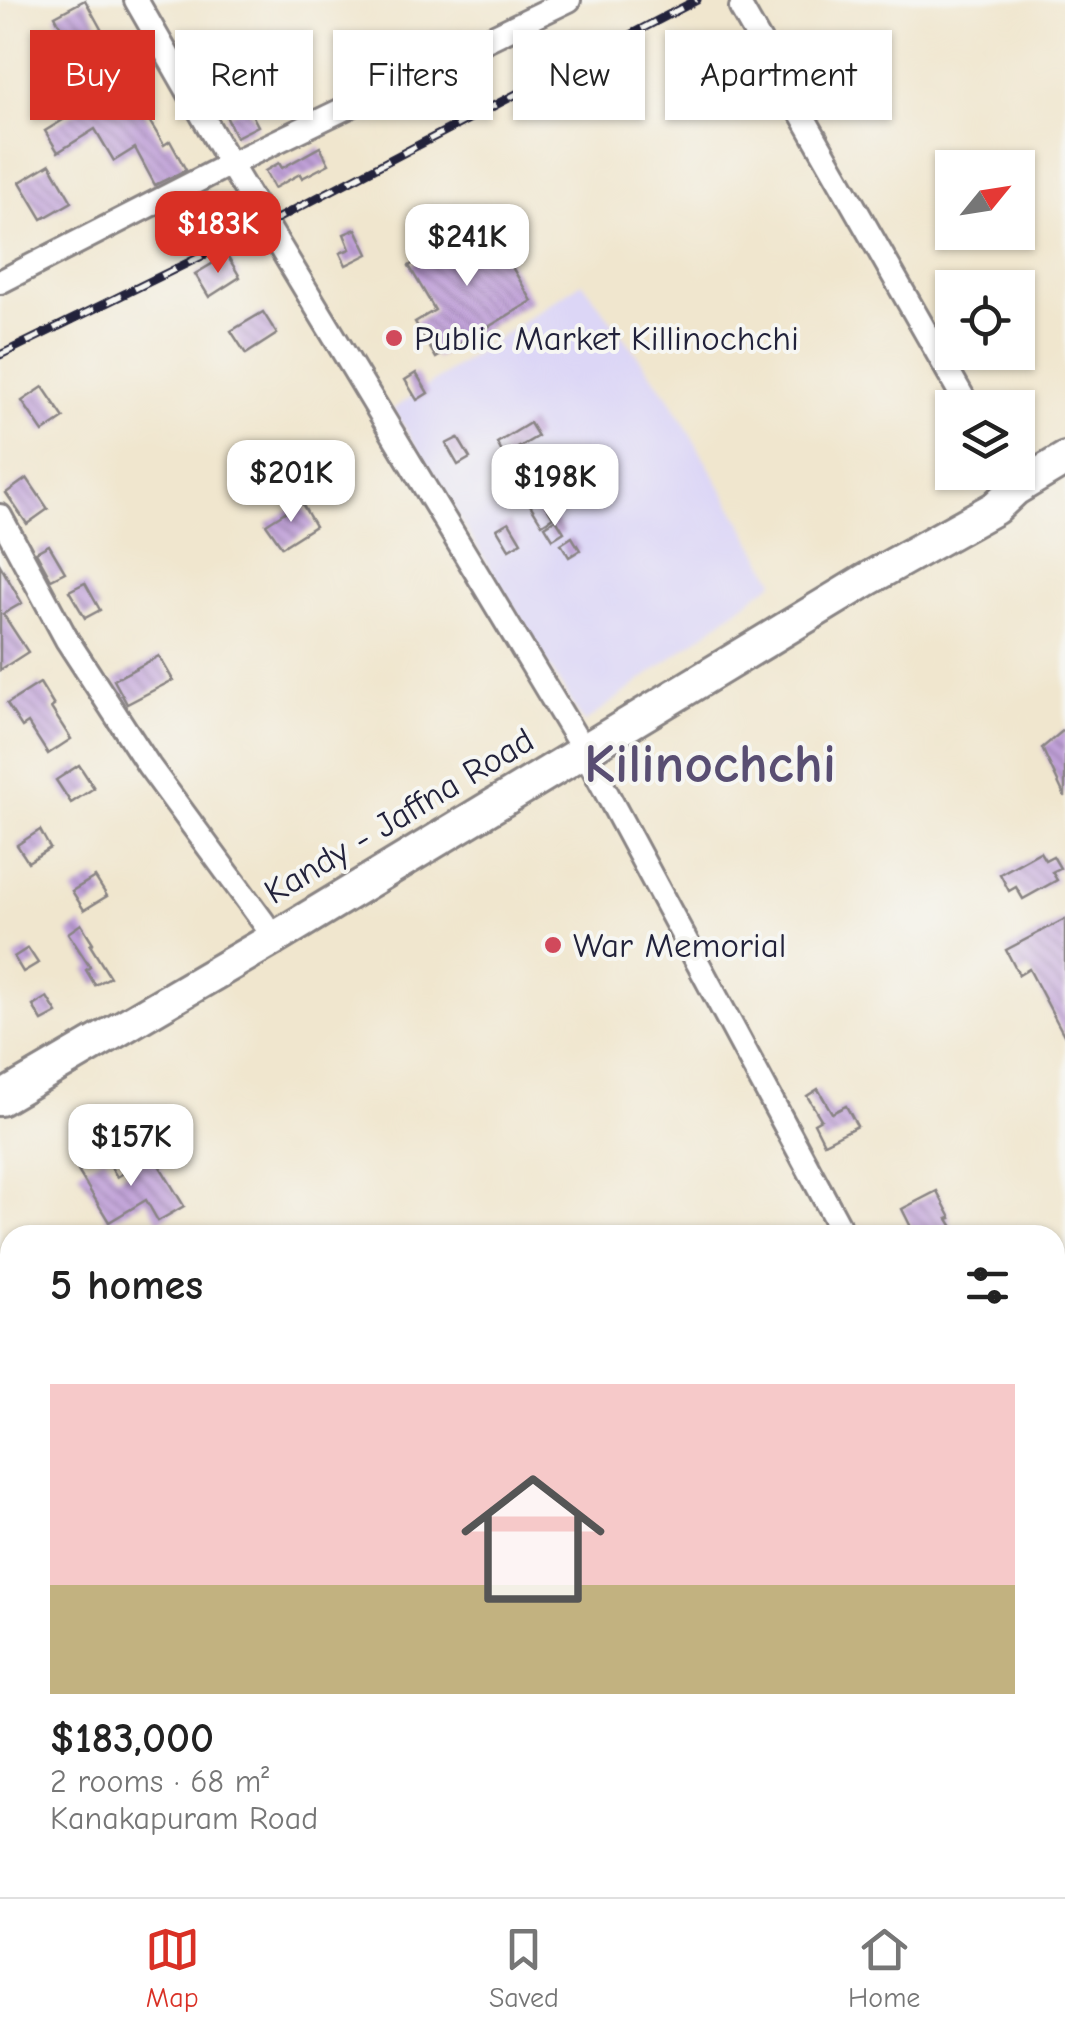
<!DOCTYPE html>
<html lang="en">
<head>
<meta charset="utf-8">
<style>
  :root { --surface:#fff; --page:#f2f2f2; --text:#222; --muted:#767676; --line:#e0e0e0; --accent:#d93025 }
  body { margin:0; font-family:"Comic Neue",sans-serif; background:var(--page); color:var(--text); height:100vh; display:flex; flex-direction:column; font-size:38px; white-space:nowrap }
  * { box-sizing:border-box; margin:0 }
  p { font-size:32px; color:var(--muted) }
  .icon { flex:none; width:55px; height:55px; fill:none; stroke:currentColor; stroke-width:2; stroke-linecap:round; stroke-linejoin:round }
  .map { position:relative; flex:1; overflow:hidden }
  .drawer { position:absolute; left:0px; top:1225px; width:1065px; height:672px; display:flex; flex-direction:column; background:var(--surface); border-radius:30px 30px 0 0; box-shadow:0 2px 8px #0004 }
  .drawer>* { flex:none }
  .top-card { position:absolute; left:30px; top:30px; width:1005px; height:90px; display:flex; gap:20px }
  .needle { width:65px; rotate:60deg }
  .buttons { position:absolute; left:935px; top:150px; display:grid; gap:20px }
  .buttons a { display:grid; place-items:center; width:100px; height:100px; border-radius:0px; background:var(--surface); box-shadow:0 2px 8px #0004; font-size:50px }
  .price { position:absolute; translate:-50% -85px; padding:0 22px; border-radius:20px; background:#fff; color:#222; font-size:32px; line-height:65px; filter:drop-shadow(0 2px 5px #0008) }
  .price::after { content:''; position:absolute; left:50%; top:60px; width:30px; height:22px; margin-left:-15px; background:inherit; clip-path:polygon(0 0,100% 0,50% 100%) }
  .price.current { background:var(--accent); color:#fff }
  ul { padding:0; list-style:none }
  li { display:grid; align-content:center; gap:20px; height:530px; padding:0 50px }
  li+li { border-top:2px solid var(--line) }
  li span { display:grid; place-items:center; height:310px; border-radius:0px; color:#555 }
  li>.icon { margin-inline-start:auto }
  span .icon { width:180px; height:180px; fill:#fffc; stroke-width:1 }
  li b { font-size:42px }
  h2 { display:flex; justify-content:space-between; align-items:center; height:120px; padding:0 50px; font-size:42px }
  .chip { padding:0 35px; border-radius:0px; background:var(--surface); box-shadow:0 2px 8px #0004; font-size:35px; line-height:90px }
  .chip.current { background:var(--accent); color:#fff }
  .menu { display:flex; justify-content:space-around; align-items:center; height:140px; border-top:2px solid var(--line); background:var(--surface); font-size:28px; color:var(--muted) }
  .menu a { display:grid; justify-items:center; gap:5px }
  .menu .current { color:var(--accent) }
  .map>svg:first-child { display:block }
  .built { fill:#dcd6f6 }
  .pitch { fill:#98c472; stroke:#5d7356; stroke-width:2.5 }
  .building { fill:url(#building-back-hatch) }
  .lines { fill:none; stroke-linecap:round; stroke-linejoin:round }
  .minor-casing { stroke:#898484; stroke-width:28 }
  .highway-casing { stroke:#898484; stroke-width:38 }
  .minor { stroke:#fff; stroke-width:22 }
  .highway { stroke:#fff; stroke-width:32 }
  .rail-casing { stroke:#22223b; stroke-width:9 }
  .rail { stroke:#f6f6f2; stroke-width:5; stroke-dasharray:15; stroke-linecap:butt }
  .poi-dot { fill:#d1495b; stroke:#f6f6f2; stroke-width:4 }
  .labels { text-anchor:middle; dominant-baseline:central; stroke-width:8; stroke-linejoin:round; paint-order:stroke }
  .poi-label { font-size:35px; fill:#22223b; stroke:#f6f6f2; text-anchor:start }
  .street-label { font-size:35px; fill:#22223b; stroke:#f6f6f2 }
  .town-label { font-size:55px; font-weight:bold; fill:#594e72; stroke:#f6f6f2 }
</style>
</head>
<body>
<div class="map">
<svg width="1065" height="1897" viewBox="0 0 1065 1897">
  <defs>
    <pattern id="building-back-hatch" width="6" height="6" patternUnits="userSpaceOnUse" patternTransform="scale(2.5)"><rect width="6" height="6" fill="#c0a0d8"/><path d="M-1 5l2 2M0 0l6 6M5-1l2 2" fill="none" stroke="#9c82b0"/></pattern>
  </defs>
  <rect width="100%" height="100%" fill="#f6f6f2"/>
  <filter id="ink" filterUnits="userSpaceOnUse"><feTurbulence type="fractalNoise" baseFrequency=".01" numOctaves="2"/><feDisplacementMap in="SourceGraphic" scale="20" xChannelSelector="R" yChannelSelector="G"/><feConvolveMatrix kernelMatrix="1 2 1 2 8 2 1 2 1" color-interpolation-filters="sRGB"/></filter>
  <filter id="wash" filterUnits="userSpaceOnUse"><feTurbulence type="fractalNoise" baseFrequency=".0048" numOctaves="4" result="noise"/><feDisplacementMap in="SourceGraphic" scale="40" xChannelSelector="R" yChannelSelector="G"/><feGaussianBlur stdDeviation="2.25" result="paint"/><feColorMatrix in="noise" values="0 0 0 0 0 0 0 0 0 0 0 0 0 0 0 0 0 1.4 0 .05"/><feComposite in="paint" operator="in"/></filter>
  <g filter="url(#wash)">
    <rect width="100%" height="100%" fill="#f0e6ce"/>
    <polygon class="built" points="582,282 669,397 775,581 584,723 393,409"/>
    <polygon class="pitch" points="0,1359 10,1376 10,1768 0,1775"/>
    <g id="blocks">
      <g class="building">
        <polygon points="85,0 106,38 110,36 126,74 122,76 164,145 170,141 186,170 155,185 135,148 114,161 95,129 58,152 45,131 91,103 63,64 76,56 55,16"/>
        <polygon points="259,52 270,73 253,83 242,62"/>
        <polygon points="247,105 258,126 236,137 226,116"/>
        <polygon points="320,147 329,164 302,178 300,174 274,188 265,171 279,163 282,168"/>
        <polygon points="50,164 72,202 42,219 20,182"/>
        <polygon points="204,194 216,217 186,233 173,210"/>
        <polygon points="485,221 532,301 436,358 415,322 435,310 409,266"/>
        <polygon points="356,229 368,254 346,265 340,253 350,249 344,234"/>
        <polygon points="227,255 240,277 209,297 195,274"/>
        <polygon points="263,312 277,334 246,354 231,331"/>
        <polygon points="416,373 428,393 417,400 405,380"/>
        <polygon points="43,387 64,418 43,432 22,401"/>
        <polygon points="530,423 538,436 513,451 553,517 542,524 501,458 504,456 497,443"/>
        <polygon points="458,438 470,458 458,465 446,444"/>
        <polygon points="27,478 48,509 27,524 6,493"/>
        <polygon points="301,502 315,526 282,547 266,524"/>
        <polygon points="556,519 564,532 553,539 545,526"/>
        <polygon points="509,522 521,542 509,549 497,529"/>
        <polygon points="572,537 580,550 569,557 561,544"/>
        <polygon points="49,545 65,572 51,579 36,552"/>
        <polygon points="0,565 22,603 3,614 28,652 0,670"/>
        <polygon points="85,583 100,610 85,618 69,591"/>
        <polygon points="159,656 173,680 127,704 114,680"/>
        <polygon points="40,683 54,706 51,708 71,739 48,754 28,723 22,727 7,704"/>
        <polygon points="1065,729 1065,797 1042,748"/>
        <polygon points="79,765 94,788 71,803 56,780"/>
        <polygon points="40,830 50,848 28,862 17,845"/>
        <polygon points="1040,852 1045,860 1053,856 1060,868 1052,872 1057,880 1023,899 1016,887 1009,891 1000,874"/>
        <polygon points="95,877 107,896 84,910 72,891"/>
        <polygon points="1065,919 1065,1037 1029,969 1019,975 1006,950"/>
        <polygon points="81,924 93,943 90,945 110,977 95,985 86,970 90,967 68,933"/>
        <polygon points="28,948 38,963 23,972 14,957"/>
        <polygon points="47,997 57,1013 42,1021 33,1006"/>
        <polygon points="818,1089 832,1113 846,1106 857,1126 824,1143 814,1123 821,1119 807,1096"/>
        <polygon points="153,1155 184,1206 158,1221 146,1200 109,1222 78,1171 104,1156 117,1177"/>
        <polygon points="937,1191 951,1218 948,1219 958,1235 915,1235 902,1209"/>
      </g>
    </g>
  </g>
  <g filter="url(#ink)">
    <use href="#blocks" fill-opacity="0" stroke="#898484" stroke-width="2.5"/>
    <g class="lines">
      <g class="minor-casing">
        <g id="minor">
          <polyline points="136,0 230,164 584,751 844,1235"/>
          <polyline points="741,8 969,408"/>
          <polyline points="0,282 230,164 569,0"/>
          <polyline points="0,516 67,640 149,766 275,938"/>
          <polyline points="1055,1622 1065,1643"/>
          <polyline points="331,1888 336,1897"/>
          <polyline points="193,1897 207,1888"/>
        </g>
      </g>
      <g class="highway-casing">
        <polyline id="highway" points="0,1099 275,938 866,580 995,508 1015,489 1065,459"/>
      </g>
      <use href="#minor" class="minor"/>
      <use href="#highway" class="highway"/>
      <g class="rail-casing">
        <polyline id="rail" points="0,355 267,224 697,0"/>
      </g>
      <use href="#rail" class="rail"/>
    </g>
  </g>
  <g class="poi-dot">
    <circle cx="394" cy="338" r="10"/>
    <circle cx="553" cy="945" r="10"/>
  </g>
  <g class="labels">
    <g class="poi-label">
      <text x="414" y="338">Public Market Killinochchi</text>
      <text x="573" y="945">War Memorial</text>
    </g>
    <g class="street-label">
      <text transform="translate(399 816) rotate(-31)">Kandy - Jaffna Road</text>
    </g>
    <g class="town-label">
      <text x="710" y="764">Kilinochchi</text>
    </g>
  </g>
</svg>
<div class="buttons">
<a><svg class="needle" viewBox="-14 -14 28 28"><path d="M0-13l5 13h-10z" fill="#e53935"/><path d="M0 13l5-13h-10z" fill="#767676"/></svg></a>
<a><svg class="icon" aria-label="locate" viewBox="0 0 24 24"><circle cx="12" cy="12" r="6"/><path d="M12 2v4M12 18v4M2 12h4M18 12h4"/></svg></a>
<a><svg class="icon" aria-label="layers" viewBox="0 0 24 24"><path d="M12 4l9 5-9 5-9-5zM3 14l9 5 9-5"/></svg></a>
</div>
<b class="price current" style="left:218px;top:276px">$183K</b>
<b class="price" style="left:467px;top:289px">$241K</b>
<b class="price" style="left:291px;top:525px">$201K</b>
<b class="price" style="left:555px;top:529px">$198K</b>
<b class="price" style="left:131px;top:1189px">$157K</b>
<div class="top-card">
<a class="chip current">Buy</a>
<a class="chip">Rent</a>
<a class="chip">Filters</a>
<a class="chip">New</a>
<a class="chip">Apartment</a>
</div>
<section class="drawer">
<h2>5 homes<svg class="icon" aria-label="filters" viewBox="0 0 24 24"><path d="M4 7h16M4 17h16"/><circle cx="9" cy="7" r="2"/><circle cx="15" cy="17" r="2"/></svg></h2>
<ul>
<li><span style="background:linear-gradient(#f6c9c9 65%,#c2b280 0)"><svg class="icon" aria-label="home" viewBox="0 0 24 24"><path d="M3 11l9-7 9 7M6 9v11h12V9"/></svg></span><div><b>$183,000</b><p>2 rooms · 68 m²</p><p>Kanakapuram Road</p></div></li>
</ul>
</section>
</div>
<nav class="menu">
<a class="current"><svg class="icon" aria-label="map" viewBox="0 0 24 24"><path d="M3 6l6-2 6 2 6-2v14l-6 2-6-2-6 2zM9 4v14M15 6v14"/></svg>Map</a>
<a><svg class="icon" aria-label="saved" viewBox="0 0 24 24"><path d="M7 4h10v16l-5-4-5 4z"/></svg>Saved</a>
<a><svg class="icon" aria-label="home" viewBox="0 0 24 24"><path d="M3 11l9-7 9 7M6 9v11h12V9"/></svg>Home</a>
</nav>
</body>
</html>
